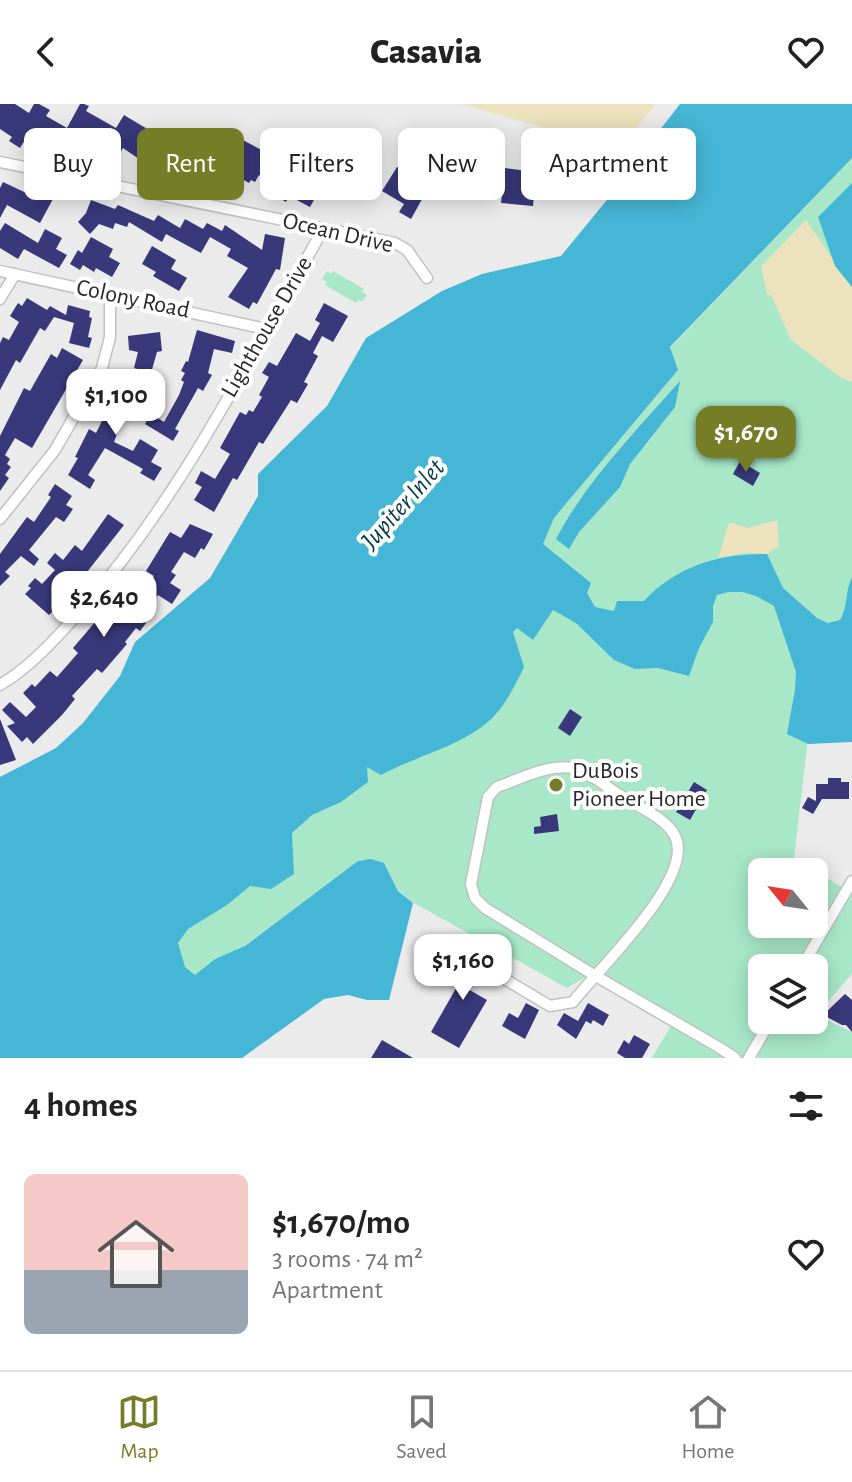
<!DOCTYPE html>
<html lang="en">
<head>
<meta charset="utf-8">
<style>
  :root { --surface:#fff; --page:#f2f2f2; --text:#222; --muted:#767676; --line:#e0e0e0; --accent:#767d27 }
  body { margin:0; font-family:"Alegreya Sans",sans-serif; background:var(--page); color:var(--text); height:100vh; display:flex; flex-direction:column; font-size:30px; white-space:nowrap }
  * { box-sizing:border-box; margin:0 }
  p { font-size:26px; color:var(--muted) }
  .icon { flex:none; width:44px; height:44px; fill:none; stroke:currentColor; stroke-width:2; stroke-linecap:round; stroke-linejoin:round }
  .map { position:relative; height:954px; overflow:hidden }
  .drawer { display:flex; flex-direction:column; background:var(--surface); flex:1 }
  .drawer>* { flex:none }
  .hud { position:absolute; left:24px; top:24px; width:804px; height:72px; display:flex; gap:16px }
  .needle { width:52px; rotate:300deg }
  .fabs { position:absolute; left:748px; top:754px; display:grid; gap:16px }
  .fabs a { display:grid; place-items:center; width:80px; height:80px; border-radius:12px; background:var(--surface); box-shadow:0 4px 20px #0003; font-size:40px }
  .price { position:absolute; translate:-50% -68px; padding:0 18px; border-radius:16px; background:#fff; color:#222; font-size:26px; line-height:52px; filter:drop-shadow(0 2px 4px #0008) }
  .price::after { content:''; position:absolute; left:50%; top:48px; width:24px; height:18px; margin-left:-12px; background:inherit; clip-path:polygon(0 0,100% 0,50% 100%) }
  .price.on { background:var(--accent); color:#fff }
  ul { padding:0; list-style:none }
  li { display:flex; align-items:center; gap:24px; height:200px; padding:0 24px }
  li+li { border-top:2px solid var(--line) }
  li span { display:grid; place-items:center; flex:none; width:224px; height:160px; border-radius:12px; color:#555 }
  li>.icon { margin-inline-start:auto }
  span .icon { width:96px; height:96px; fill:#fffc; stroke-width:1 }
  li b { font-size:34px }
  h2 { display:flex; justify-content:space-between; align-items:center; height:96px; padding:0 24px; font-size:34px }
  .tag { padding:0 28px; border-radius:12px; background:var(--surface); box-shadow:0 4px 20px #0003; font-size:28px; line-height:72px }
  .tag.on { background:var(--accent); color:#fff }
  header { display:flex; justify-content:space-between; align-items:center; height:104px; padding:0 24px; background:var(--surface); font-size:36px; font-weight:800 }
  .menu { display:flex; justify-content:space-around; align-items:center; height:112px; border-top:2px solid var(--line); background:var(--surface); font-size:22px; color:var(--muted) }
  .menu a { display:grid; justify-items:center; gap:4px }
  .menu .on { color:var(--accent) }
  .map>svg:first-child { display:block }
  .green { fill:#a8e8c8; fill-rule:evenodd }
  .sand { fill:#ece2bd }
  .water { fill:#45b6d5 }
  .building { fill:#39387a }
  .lines { fill:none; stroke-linecap:round; stroke-linejoin:round }
  .minor-casing { stroke:#c0c1c2; stroke-width:13 }
  .minor { stroke:#fff; stroke-width:10 }
  .poi-dot { fill:#767d27; stroke:#fff; stroke-width:3 }
  .labels { text-anchor:middle; dominant-baseline:central; stroke-width:8; stroke-linejoin:round; paint-order:stroke }
  .street-label { font-size:24px; fill:#282828; stroke:#fff }
  .poi-label { font-size:24px; fill:#282828; stroke:#fff; text-anchor:start }
  .water-label { font-size:26px; font-style:italic; fill:#053a47; stroke:#fff }
</style>
</head>
<body>
<header><svg class="icon" aria-label="back" viewBox="0 0 24 24"><path d="M15 5l-7 7 7 7"/></svg>Casavia<svg class="icon" aria-label="heart" viewBox="0 0 24 24"><path d="M12 20l-8-8c-3-5 5-10 8-4 3-6 11-1 8 4z"/></svg></header>
<div class="map">
<svg width="852" height="954" viewBox="0 0 852 954">
  <rect width="100%" height="100%" fill="#ebebec"/>
  <g class="green">
    <path d="M852,54V614L808,635L794,754L850,788L805,864H762V916H774L751,954H652L672,920L587,872L567,884L412,798L398,786L384,759L360,756L230,853L195,872L184,864L177,839L187,825L243,767L365,662L542,440L554,414L678,266L670,244ZM762,768H814V820H762Z"/>
    <polygon points="327,167 331,170 333,167 364,185 362,188 367,191 362,198 358,196 356,199 325,181 327,178 322,175"/>
    <polygon points="852,787 852,870 816,911 852,928 852,954 759,954 757,953 778,916 814,916 814,864 808,864"/>
  </g>
  <g class="sand">
    <polygon points="461,0 656,0 619,45"/>
    <polygon points="806,116 852,183 852,278 840,273 791,236 772,193 767,190 761,162"/>
    <polygon points="777,416 779,442 767,450 744,449 718,454 729,418 748,424"/>
  </g>
  <g class="water">
    <path d="M680,0H852V54L670,243L678,266L554,414L543,440L591,479L587,489L595,503L614,507L617,497H644C676,462 721,449 767,450L783,484L817,514L828,519L840,516C848,503 845,487 852,473V638L808,640L787,630L795,586L796,568L774,502L756,492L742,488H728L717,491L713,502V518L699,544L689,572L658,564L635,565L614,556L576,519L553,506L533,536L517,524L513,528L524,563C515,581 505,603 489,617C459,643 416,652 381,671L367,663L368,678L341,698L312,711L292,729L294,770L271,785L250,782L227,801L188,825L178,839L185,863L195,871L215,855L245,842L358,757L371,755L384,759L398,787L413,799L389,896H367L348,891L324,895L242,954H0V673L56,644L83,619L120,572L135,538L210,474L258,392V370L327,302L366,234L442,187L482,170L561,152L638,58L660,56L673,45L671,34L659,27Z"/>
    <polygon points="852,79 852,183 835,162 818,113"/>
    <path d="M680,277L675,303L630,360L620,383L579,428L569,445L556,435C587,376 636,327 680,277Z"/>
  </g>
  <g class="building">
    <polygon points="0,0 15,0 29,9 34,0 39,0 50,6 46,12 67,24 80,0 84,0 89,2 86,7 116,24 124,11 169,38 172,33 201,49 212,31 233,44 239,34 292,62 302,44 310,49 314,42 337,55 310,103 289,92 286,98 274,91 279,83 259,71 255,78 251,76 249,79 230,68 222,83 202,72 201,74 184,64 182,67 161,55 155,66 123,44 115,57 79,37 74,47 52,35 45,48 25,36 20,44 9,37 12,33 0,25"/>
    <polygon points="397,63 403,66 405,63 431,79 411,115 399,108 404,100 382,87"/>
    <polygon points="505,64 536,68 533,102 501,99"/>
    <polygon points="3,78 39,95 44,87 54,93 40,119 7,101 0,114 0,84"/>
    <polygon points="91,96 115,105 118,101 154,117 158,111 180,124 185,115 203,125 207,119 222,127 225,121 262,146 265,130 285,134 280,166 276,165 257,200 253,198 249,205 228,193 248,164 227,152 231,145 210,133 201,149 166,130 162,138 129,118 127,123 115,119 113,125 99,120 90,130 78,118 86,109"/>
    <polygon points="5,119 38,139 45,125 62,134 56,145 67,151 59,164 24,145 18,155 0,144 0,127"/>
    <polygon points="91,133 113,145 109,153 120,159 112,173 96,164 94,168 83,161 80,166 70,160 78,146 82,149"/>
    <polygon points="152,142 176,156 171,165 187,174 179,187 153,172 156,168 142,160"/>
    <polygon points="27,194 47,206 50,202 66,211 68,201 90,207 89,213 92,214 88,233 92,234 89,244 69,239 74,219 54,213 45,227 40,224 20,259 16,256 0,286 0,239 3,233 9,236 19,218 10,212 18,199 22,202"/>
    <polygon points="324,199 348,212 333,238 322,232 313,249 318,252 304,278 308,280 297,299 291,296 263,340 259,338 237,376 233,374 214,408 194,396 202,383 195,379 201,367 215,375 230,350 220,344 240,308 246,311 249,306 253,308 262,293 259,291 269,273 262,269 269,258 277,262 296,229 310,237 320,219 315,216"/>
    <polygon points="197,226 235,237 232,249 214,245 208,269 212,271 203,287 198,284 175,325 179,327 173,337 145,320 151,310 164,318 179,291 184,278 181,276 185,269 181,267 186,257 188,258"/>
    <polygon points="160,228 162,247 157,248 151,269 134,264 138,248 129,246 128,232"/>
    <polygon points="62,244 83,256 32,344 15,334 5,351 10,355 7,360 11,363 5,371 9,374 0,387 0,332 24,284 30,287 51,250 57,254"/>
    <polygon points="122,267 149,283 132,311 126,307 114,338 133,347 140,335 158,346 151,358 162,364 154,377 140,369 143,365 105,344 88,371 95,376 90,385 68,371 78,354 75,353 89,325 96,329 106,309 109,310 124,284 115,278"/>
    <polygon points="740,357 760,369 753,382 733,370"/>
    <polygon points="55,380 72,392 66,401 73,405 64,418 56,413 29,446 39,455 34,462 21,452 5,468 10,472 0,482 0,450 27,413 34,418 51,393 48,391"/>
    <polygon points="108,410 124,421 76,482 72,479 54,500 57,503 49,511 25,490 31,484 28,482 35,474 42,480 55,466 47,459 55,449 63,456 75,441 82,447"/>
    <polygon points="190,420 213,430 204,446 201,444 195,454 184,448 171,468 176,471 170,479 181,486 172,500 158,491 140,514 146,519 140,527 136,524 125,538 127,540 102,569 97,565 72,592 75,595 62,611 33,640 27,633 22,638 7,622 15,619 2,606 10,598 26,613 36,603 23,589 32,580 35,583 50,567 57,573 78,549 73,544 114,496 118,499 130,483 141,492 154,472 146,467 170,428 181,434"/>
    <polygon points="570,605 582,613 570,632 558,624"/>
    <polygon points="0,615 16,656 0,661"/>
    <polygon points="828,674 841,674 841,678 849,678 849,695 822,695 813,710 802,704 808,693 816,697 816,680 828,680"/>
    <polygon points="694,678 707,686 690,716 676,708"/>
    <polygon points="557,710 559,727 534,730 534,723 541,722 540,713"/>
    <polygon points="469,844 491,857 485,868 480,866 468,885 487,896 459,944 431,928 463,872 456,867"/>
    <polygon points="845,890 852,896 852,928 846,921 842,921 823,911"/>
    <polygon points="526,899 539,906 525,935 502,922 509,909 518,914"/>
    <polygon points="588,899 609,911 603,922 593,916 591,920 586,917 576,935 557,921 564,909 578,917"/>
    <polygon points="634,931 650,940 642,954 625,954 617,949 624,936 629,940"/>
    <polygon points="382,936 413,954 371,954"/>
  </g>
  <g class="lines">
    <g class="minor-casing">
      <g id="minor">
        <polyline points="0,58 395,139 407,146 427,174"/>
        <polyline points="0,167 266,225"/>
        <polyline points="0,195 15,170"/>
        <polyline points="0,415 55,346 102,264 110,233 110,189"/>
        <path d="M0,581C32,562 59,531 84,503C181,393 251,251 324,124"/>
        <polyline points="801,864 852,777"/>
        <path d="M503,874L550,902L573,898C598,865 696,774 675,732C665,713 638,703 621,692C608,684 594,672 580,666C555,656 520,675 497,683L488,693L471,780L475,794L485,804L594,871L720,944L735,954"/>
        <polyline points="749,954 771,916"/>
      </g>
    </g>
    <use href="#minor" class="minor"/>
  </g>
  <circle class="poi-dot" cx="556" cy="681" r="8"/>
  <g class="labels">
    <g class="street-label">
      <text transform="translate(338 129) rotate(13)">Ocean Drive</text>
      <text transform="translate(133 195) rotate(12)">Colony Road</text>
      <text transform="translate(267 223) rotate(-60)">Lighthouse Drive</text>
    </g>
    <g class="poi-label">
      <text x="572" y="667">DuBois<tspan x="572" dy="28">Pioneer Home</tspan></text>
    </g>
    <g class="water-label">
      <text transform="translate(403 400) rotate(-48)">Jupiter Inlet</text>
    </g>
  </g>
</svg>
<div class="fabs">
<a><svg class="needle" viewBox="-14 -14 28 28"><path d="M0-13l5 13h-10z" fill="#e53935"/><path d="M0 13l5-13h-10z" fill="#767676"/></svg></a>
<a><svg class="icon" aria-label="layers" viewBox="0 0 24 24"><path d="M12 4l9 5-9 5-9-5zM3 14l9 5 9-5"/></svg></a>
</div>
<b class="price" style="left:116px;top:333px">$1,100</b>
<b class="price on" style="left:746px;top:370px">$1,670</b>
<b class="price" style="left:104px;top:535px">$2,640</b>
<b class="price" style="left:463px;top:898px">$1,160</b>
<div class="hud">
<a class="tag">Buy</a>
<a class="tag on">Rent</a>
<a class="tag">Filters</a>
<a class="tag">New</a>
<a class="tag">Apartment</a>
</div>
</div>
<section class="drawer">
<h2>4 homes<svg class="icon" aria-label="filters" viewBox="0 0 24 24"><path d="M4 7h16M4 17h16"/><circle cx="9" cy="7" r="2"/><circle cx="15" cy="17" r="2"/></svg></h2>
<ul>
<li><span style="background:linear-gradient(#f6c9c9 60%,#9aa5b1 0)"><svg class="icon" aria-label="home" viewBox="0 0 24 24"><path d="M3 11l9-7 9 7M6 9v11h12V9"/></svg></span><div><b>$1,670/mo</b><p>3 rooms · 74 m²</p><p>Apartment</p></div><svg class="icon" aria-label="heart" viewBox="0 0 24 24"><path d="M12 20l-8-8c-3-5 5-10 8-4 3-6 11-1 8 4z"/></svg></li>
</ul>
</section>
<nav class="menu">
<a class="on"><svg class="icon" aria-label="map" viewBox="0 0 24 24"><path d="M3 6l6-2 6 2 6-2v14l-6 2-6-2-6 2zM9 4v14M15 6v14"/></svg>Map</a>
<a><svg class="icon" aria-label="saved" viewBox="0 0 24 24"><path d="M7 4h10v16l-5-4-5 4z"/></svg>Saved</a>
<a><svg class="icon" aria-label="home" viewBox="0 0 24 24"><path d="M3 11l9-7 9 7M6 9v11h12V9"/></svg>Home</a>
</nav>
</body>
</html>
